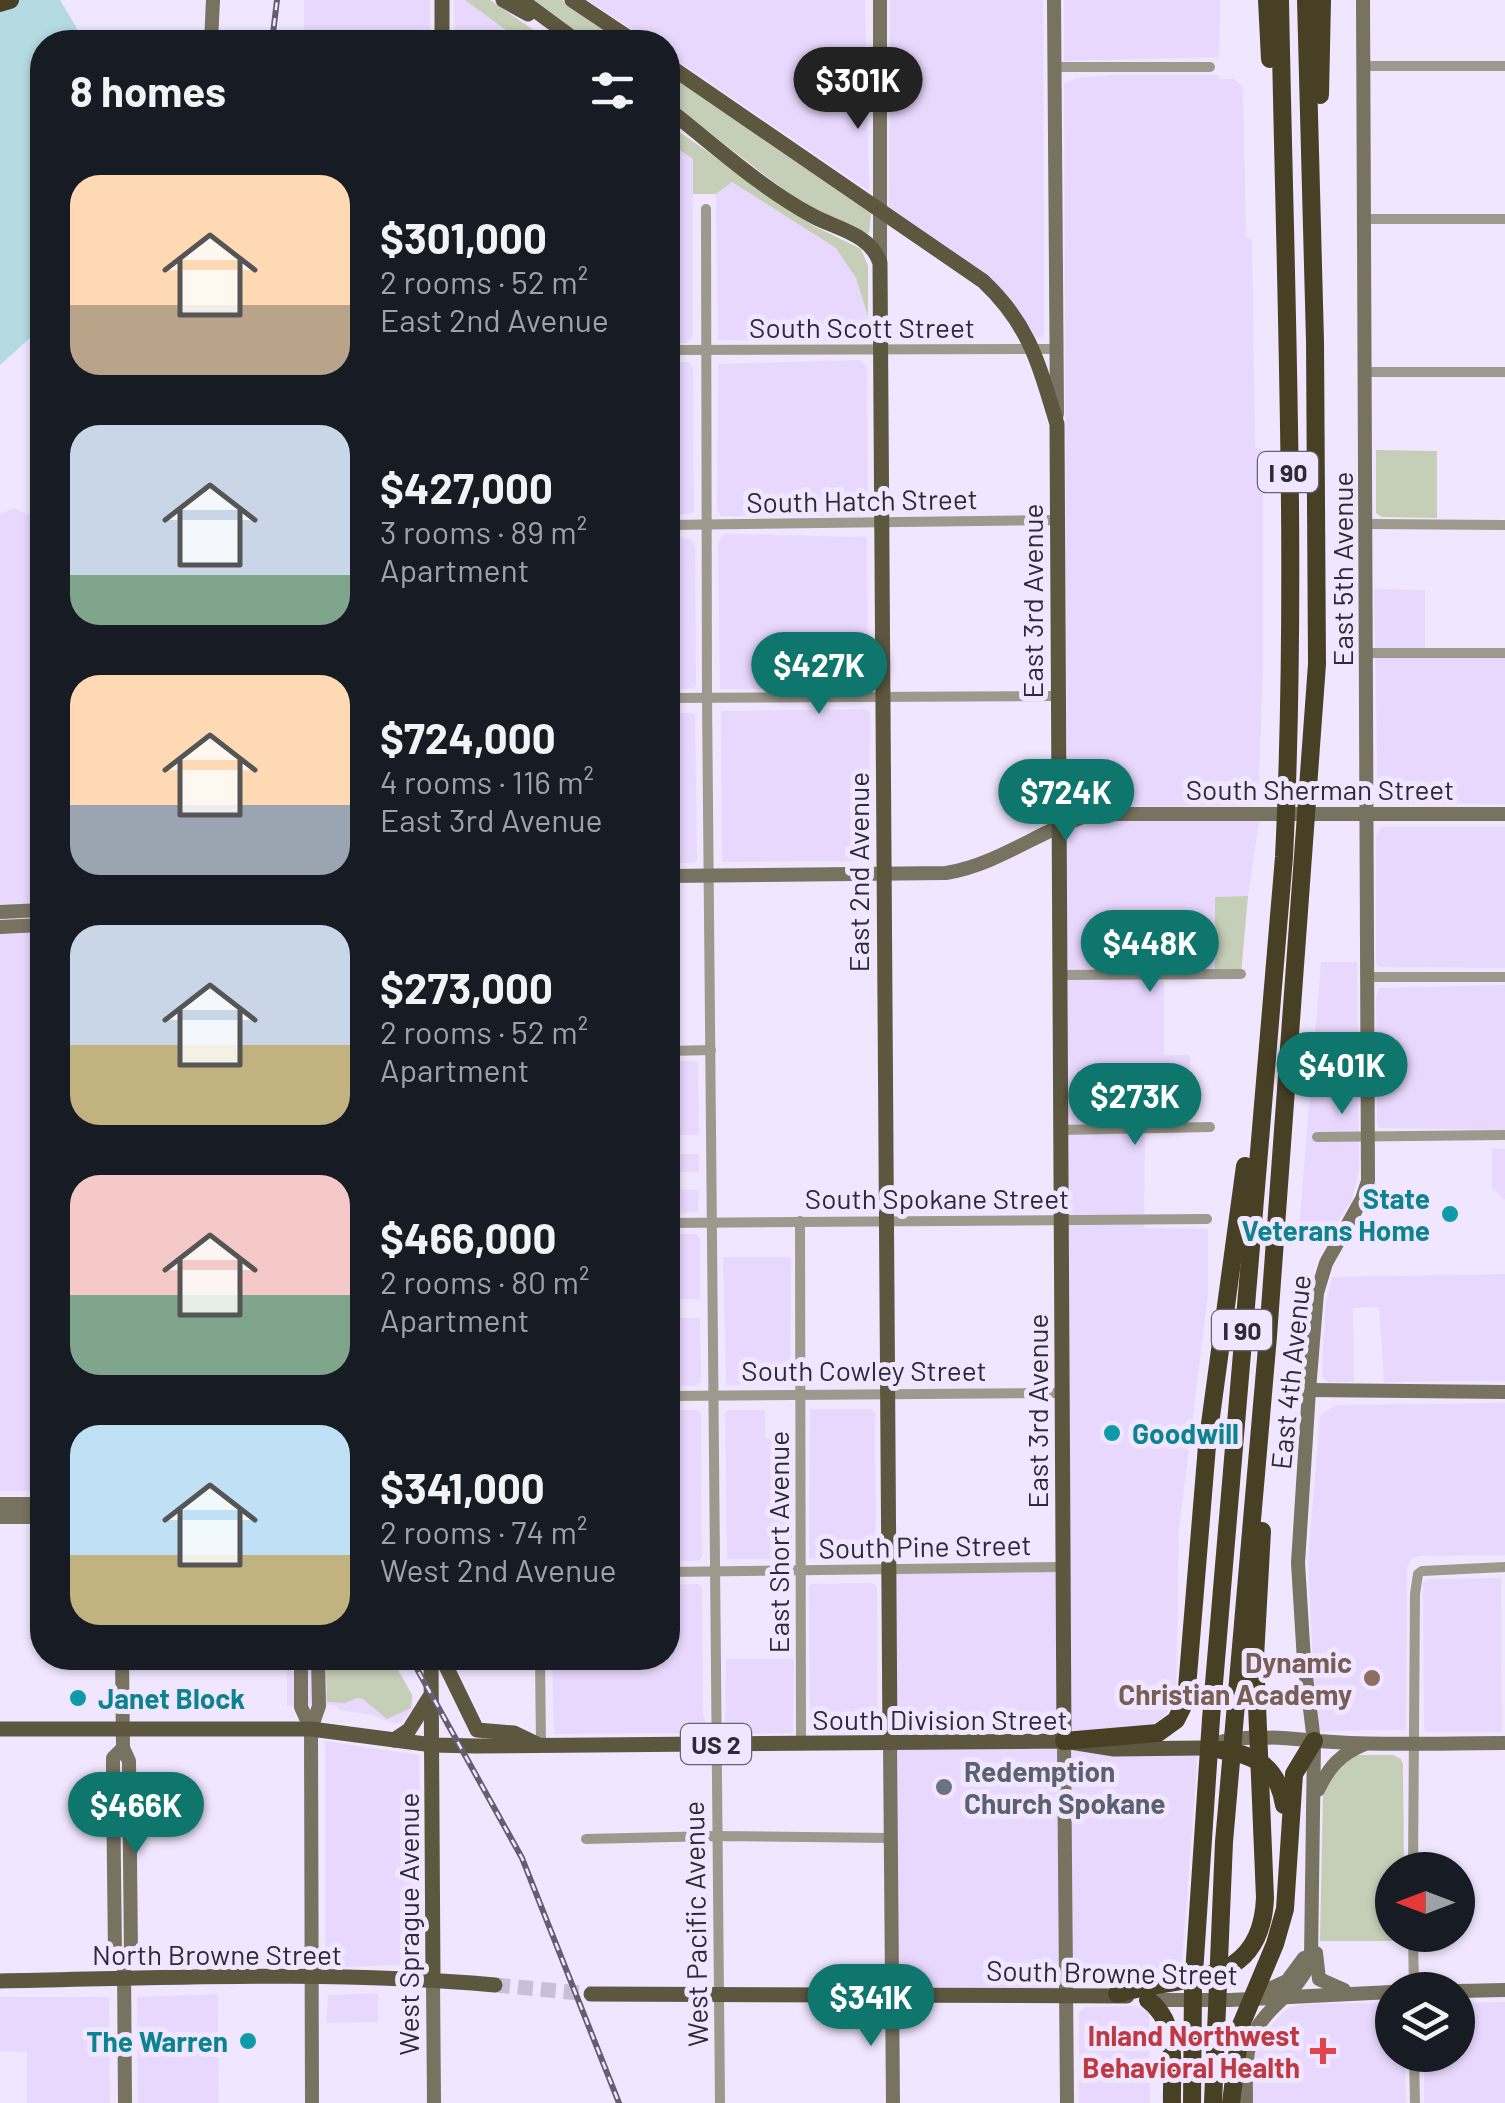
<!DOCTYPE html>
<html lang="en">
<head>
<meta charset="utf-8">
<style>
  :root { --surface:#171b24; --page:#242831; --text:#f1f3f6; --muted:#9ea1a6; --accent:#0f766e }
  body { margin:0; font-family:Barlow,sans-serif; background:var(--page); color:var(--text); height:100vh; display:flex; flex-direction:column; font-size:38px; white-space:nowrap }
  * { box-sizing:border-box; margin:0 }
  p { font-size:32px; color:var(--muted) }
  .icon { flex:none; width:55px; height:55px; fill:none; stroke:currentColor; stroke-width:2; stroke-linecap:round; stroke-linejoin:round }
  .map { position:relative; flex:1; overflow:hidden }
  .drawer { position:absolute; left:30px; top:30px; width:650px; height:1640px; display:flex; flex-direction:column; background:var(--surface); border-radius:40px; box-shadow:0 2px 8px #0004 }
  .drawer>* { flex:none }
  .needle { width:65px; rotate:270deg }
  .fabs { position:absolute; left:1375px; top:1852px; display:grid; gap:20px }
  .fabs a { display:grid; place-items:center; width:100px; height:100px; border-radius:50%; background:var(--surface); box-shadow:0 2px 8px #0004; font-size:50px }
  .price { position:absolute; translate:-50% -85px; padding:0 22px; border-radius:35px; background:var(--accent); color:#fff; font-size:32px; line-height:65px; filter:drop-shadow(0 2px 5px #0008) }
  .price::after { content:''; position:absolute; left:50%; top:60px; width:30px; height:22px; margin-left:-15px; background:inherit; clip-path:polygon(0 0,100% 0,50% 100%) }
  .price.current { background:#222; color:#fff }
  ul { padding:0; list-style:none }
  li { display:flex; align-items:center; gap:30px; height:250px; padding:0 40px }
  li span { display:grid; place-items:center; flex:none; width:280px; height:200px; border-radius:30px; color:#555 }
  li>.icon { margin-inline-start:auto }
  span .icon { width:120px; height:120px; fill:#fffc; stroke-width:1 }
  li b { font-size:42px }
  h2 { display:flex; justify-content:space-between; align-items:center; height:120px; padding:0 40px; font-size:42px }
  .map>svg:first-child { display:block }
  .built { fill:#e9d8fe }
  .green { fill:#c5ceb7 }
  .water { fill:#b4dbe2 }
  .lines { fill:none; stroke-linecap:round; stroke-linejoin:round }
  .primary-tunnel { stroke:#c9c0d7; stroke-width:15; stroke-dasharray:15 8; stroke-linecap:butt }
  .street { stroke:#9d998c; stroke-width:10 }
  .secondary { stroke:#787260; stroke-width:14 }
  .primary { stroke:#5e5740; stroke-width:15 }
  .highway { stroke:#484025; stroke-width:18 }
  .rail-casing { stroke:#645e6d; stroke-width:6 }
  .rail { stroke:#f0e6ff; stroke-width:2.5; stroke-dasharray:8; stroke-linecap:butt }
  .culture-dot { fill:#0f9aa8; stroke:#f0e6ff; stroke-width:4 }
  .education-dot { fill:#8d6e63; stroke:#f0e6ff; stroke-width:4 }
  .worship-dot { fill:#6b7280; stroke:#f0e6ff; stroke-width:4 }
  .health-dot { fill:#e0444e; stroke:#f0e6ff; stroke-width:4 }
  .labels { text-anchor:middle; dominant-baseline:central; stroke-width:10; stroke-linejoin:round; paint-order:stroke }
  .shield { fill:#f0e6ff; stroke:#696272; stroke-width:2.5 }
  .shield-label { font-size:25px; font-weight:bold; fill:#2f2a35 }
  .street-label { font-size:28px; fill:#2f2a35; stroke:#f0e6ff }
  .culture-label { font-size:28px; font-weight:bold; fill:#0d838f; stroke:#f0e6ff; text-anchor:end }
  .education-label { font-size:28px; font-weight:bold; fill:#785e54; stroke:#f0e6ff; text-anchor:end }
  .worship-label { font-size:28px; font-weight:bold; fill:#5b616d; stroke:#f0e6ff; text-anchor:start }
  .health-label { font-size:28px; font-weight:bold; fill:#be3a42; stroke:#f0e6ff; text-anchor:end }
</style>
</head>
<body>
<div class="map">
<svg width="1505" height="2103" viewBox="0 0 1505 2103">
  <rect width="100%" height="100%" fill="#f0e6ff"/>
  <g class="built">
    <rect x="304" y="0" width="126" height="42"/>
    <polygon points="454,0 465,0 522,42 455,42"/>
    <polygon points="588,0 865,0 869,191 668,54 668,42 651,42"/>
    <polygon points="890,0 1043,0 1044,333 1042,338 1036,337 1004,291 980,270 889,207"/>
    <polygon points="1064,0 1220,0 1219,57 1064,61"/>
    <polygon points="1112,75 1218,75 1219,79 1234,79 1243,87 1246,237 1252,240 1255,447 1263,450 1263,670 1258,805 1076,807 1069,803 1067,798 1064,84 1077,78"/>
    <polygon points="668,142 693,158 693,337 686,343 668,343"/>
    <polygon points="732,182 837,248 856,278 870,322 866,338 858,342 718,340 716,194"/>
    <polygon points="860,360 867,367 868,512 860,516 721,516 717,510 718,364"/>
    <polygon points="668,362 689,362 693,368 694,511 691,514 668,514"/>
    <polygon points="15,508 42,522 42,1491 0,1491 0,514"/>
    <polygon points="724,534 867,537 868,689 720,689 718,543"/>
    <polygon points="668,538 692,539 695,547 696,686 691,689 668,689"/>
    <polygon points="1374,589 1425,590 1425,648 1505,648 1505,804 1378,803"/>
    <polygon points="865,709 870,712 870,717 869,861 722,862 721,711"/>
    <polygon points="668,713 693,713 695,716 697,859 693,863 668,863"/>
    <polygon points="1092,814 1260,814 1248,896 1215,897 1215,974 1164,975 1164,1055 1190,1055 1190,1122 1145,1125 1144,1228 1208,1229 1208,1294 1179,1529 1176,1686 1170,1709 1156,1725 1133,1729 1064,1731 1198,1748 1181,1973 1131,1979 1067,1980 1066,1995 892,1994 889,1568 1062,1567 1059,824"/>
    <polygon points="1382,827 1505,827 1505,968 1379,967 1376,962 1376,834"/>
    <polygon points="1321,962 1357,962 1359,1172 1351,1202 1324,1241 1298,1240"/>
    <polygon points="1505,985 1505,1130 1380,1128 1377,1122 1376,996 1379,988"/>
    <polygon points="668,1061 694,1061 698,1064 699,1135 668,1135"/>
    <polygon points="1492,1149 1505,1149 1505,1200 1492,1188"/>
    <rect x="668" y="1154" width="31" height="18"/>
    <polygon points="668,1189 699,1190 698,1212 668,1214"/>
    <polygon points="668,1234 696,1234 700,1238 700,1299 668,1299"/>
    <polygon points="723,1257 791,1257 790,1384 726,1385"/>
    <polygon points="1505,1274 1505,1381 1384,1382 1379,1307 1353,1308 1354,1382 1328,1382 1322,1377 1325,1308 1332,1277"/>
    <polygon points="668,1318 700,1318 701,1382 696,1386 668,1386"/>
    <polygon points="1505,1403 1505,1555 1419,1556 1411,1559 1407,1568 1406,1730 1321,1731 1316,1724 1308,1561 1320,1416 1336,1405"/>
    <polygon points="810,1409 871,1409 875,1412 876,1556 872,1560 809,1558"/>
    <polygon points="668,1410 697,1410 701,1413 702,1557 699,1561 668,1561"/>
    <polygon points="728,1410 765,1410 765,1438 792,1438 792,1559 727,1559 725,1413"/>
    <polygon points="1501,1578 1502,1732 1427,1732 1424,1728 1423,1582 1428,1579"/>
    <polygon points="872,1583 877,1587 878,1727 872,1734 815,1734 810,1730 809,1586 811,1584"/>
    <polygon points="668,1585 698,1584 702,1587 703,1716 707,1724 704,1733 554,1734 552,1658 668,1658"/>
    <polygon points="285,1658 393,1658 413,1696 413,1708 402,1722 396,1724 372,1715 340,1710 333,1705 287,1706 287,1663"/>
    <polygon points="444,1658 528,1658 528,1663 448,1663"/>
    <polygon points="726,1659 794,1659 793,1733 731,1734 725,1730"/>
    <polygon points="325,1741 419,1755 422,1960 419,1964 325,1968"/>
    <polygon points="378,1993 378,2022 326,2023 328,1995"/>
    <polygon points="218,1994 219,2103 138,2103 137,1997"/>
    <polygon points="0,1997 109,1997 110,2103 27,2103 27,2052 0,2051"/>
    <polygon points="1505,2002 1505,2103 1424,2103 1424,2055 1458,2055 1458,2003"/>
    <polygon points="1392,2003 1392,2055 1405,2055 1406,2103 1253,2103 1252,2057 1258,2039 1288,2008 1305,2004"/>
    <polygon points="1133,2006 1149,2012 1150,2103 1079,2103 1079,2012 1086,2007"/>
  </g>
  <g class="green">
    <polygon points="465,0 490,0 551,42 522,42"/>
    <polygon points="530,0 562,0 623,42 588,42"/>
    <polygon points="668,73 871,213 869,234 813,212 668,101"/>
    <polygon points="668,124 812,225 861,249 868,266 868,316 856,278 836,248 732,182 716,194 693,194 693,159 668,142"/>
    <polygon points="1376,450 1437,451 1437,518 1382,517 1376,513"/>
    <polygon points="1248,896 1241,974 1215,974 1215,897"/>
    <polygon points="326,1658 391,1658 412,1695 411,1708 387,1719 363,1699 357,1698 345,1703 327,1702"/>
    <path d="M1359,1755H1393L1401,1759L1403,1764L1404,1870H1392V1935H1404V1941H1320L1323,1793C1326,1777 1343,1759 1359,1755Z"/>
  </g>
  <polygon class="water" points="0,0 60,0 85,42 42,42 42,327 0,365"/>
  <g class="lines">
    <polyline class="primary-tunnel" points="495,1985 591,1994"/>
    <g class="street">
      <polyline points="1364,66 1505,66"/>
      <polyline points="1054,67 1210,67"/>
      <polyline points="706,209 707,698 720,2103"/>
      <polyline points="1364,219 1505,219"/>
      <polyline points="668,350 1056,349"/>
      <polyline points="1366,372 1505,372"/>
      <polyline points="1367,524 1505,525"/>
      <polyline points="668,525 1057,520"/>
      <polyline points="1368,653 1505,653"/>
      <polyline points="668,698 1058,696"/>
      <polyline points="1059,975 1241,974"/>
      <polyline points="1367,977 1505,977"/>
      <polyline points="668,1051 711,1050"/>
      <polyline points="1060,1130 1210,1127"/>
      <polyline points="1317,1137 1505,1135"/>
      <polyline points="800,1221 801,1744"/>
      <polyline points="668,1223 1207,1219"/>
      <polyline points="668,1396 1062,1393"/>
      <polyline points="668,1572 1063,1567"/>
      <polyline points="540,1658 541,1746"/>
      <polyline points="586,1839 716,1836 890,1838"/>
      <polyline points="1413,1870 1415,1594 1418,1574 1422,1571 1505,1567"/>
      <polyline points="1413,1935 1414,1990"/>
      <polyline points="1414,2055 1415,2103"/>
    </g>
    <g class="secondary">
      <polyline points="880,0 880,263"/>
      <polyline points="1054,0 1057,414"/>
      <polyline points="211,42 213,0"/>
      <path d="M668,876L946,873C1000,864 1041,829 1092,814H1505"/>
      <polyline points="0,912 42,910"/>
      <polyline points="0,927 42,925"/>
      <polyline points="1309,1390 1505,1392"/>
      <polyline points="0,1504 42,1504"/>
      <polyline points="0,1517 42,1517"/>
      <polyline points="122,1658 123,1748 113,1758 113,1785 115,1954 124,1964 125,2103"/>
      <polyline points="301,1658 301,1707 311,1729"/>
      <polyline points="1064,1741 1067,2103"/>
      <polyline points="890,1743 893,2103"/>
      <polyline points="123,1748 129,1761 131,1954 124,1964"/>
      <path d="M1203,1748C1238,1732 1281,1738 1318,1741C1380,1746 1443,1743 1505,1743"/>
      <path d="M1318,1790C1329,1767 1340,1754 1365,1744"/>
      <polyline points="1316,1953 1319,1979 1344,1990"/>
      <polyline points="433,1980 434,2103"/>
      <polyline points="1458,1991 1505,1990"/>
      <polyline points="1260,1993 1287,1981 1304,1958"/>
      <polyline points="1148,2000 1230,2000 1392,1992"/>
      <polyline points="312,2103 311,1729 319,1706 318,1658"/>
      <path d="M1246,2103C1246,2080 1244,2053 1254,2033C1269,2003 1301,1992 1311,1958L1314,1741L1304,1661L1298,1563L1309,1390L1317,1293L1326,1263L1362,1199L1368,1181L1363,0"/>
    </g>
    <g class="primary">
      <polyline points="442,0 442,42"/>
      <polyline points="503,0 528,14"/>
      <polyline points="521,0 578,42"/>
      <polyline points="572,0 635,42"/>
      <path d="M668,65L983,281C1030,325 1039,365 1057,424L1064,1741"/>
      <path d="M668,109C713,144 762,189 813,216C837,229 871,234 880,263L890,1743"/>
      <polyline points="431,1658 433,1980"/>
      <polyline points="442,1658 477,1730 514,1733 537,1744"/>
      <polyline points="0,1729 311,1729 433,1745 476,1746 1064,1741 1114,1749 1202,1748"/>
      <polyline points="394,1740 409,1730 429,1698"/>
      <path d="M0,1981C164,1978 331,1970 495,1985"/>
      <polyline points="591,1994 1127,1996"/>
    </g>
    <g class="highway">
      <polyline points="1267,0 1270,59"/>
      <polyline points="0,3 10,0"/>
      <polyline points="1320,95 1322,0"/>
      <polyline points="1064,1741 1158,1733 1176,1720 1186,1700 1207,1446 1245,1166"/>
      <path d="M1221,1750C1258,1755 1278,1768 1284,1805"/>
      <path d="M1117,1994C1181,1973 1261,1992 1265,1898L1255,1657L1262,1531"/>
      <path d="M1148,2000C1180,2023 1171,2068 1172,2103"/>
      <path d="M1192,2103L1193,1989L1211,1719L1284,857C1298,572 1285,286 1280,0"/>
      <polyline points="1213,2103 1224,1842 1268,1336 1317,664 1315,341 1306,0"/>
      <polyline points="1231,2103 1241,2025 1275,1944 1285,1909 1294,1774 1314,1741"/>
    </g>
    <g class="rail-casing">
      <g id="rail">
        <polyline points="272,42 277,0"/>
        <polyline points="411,1658 522,1858 619,2103"/>
      </g>
    </g>
    <use href="#rail" class="rail"/>
  </g>
  <g class="culture-dot">
    <circle cx="1450" cy="1214" r="10"/>
    <circle cx="1112" cy="1433" r="10"/>
    <circle cx="78" cy="1698" r="10"/>
    <circle cx="248" cy="2041" r="10"/>
  </g>
  <circle class="education-dot" cx="1372" cy="1678" r="10"/>
  <circle class="worship-dot" cx="944" cy="1787" r="10"/>
  <path class="health-dot" d="M1318 2036h10v10h10v10h-10v10h-10v-10h-10v-10h10z"/>
  <g class="labels">
    <g class="shield">
      <rect x="1258" y="452" width="60" height="40" rx="8"/>
      <rect x="1212" y="1310" width="60" height="40" rx="8"/>
      <rect x="681" y="1724" width="70" height="40" rx="8"/>
    </g>
    <g class="shield-label">
      <text x="1288" y="472">I 90</text>
      <text x="1242" y="1330">I 90</text>
      <text x="716" y="1744">US 2</text>
    </g>
    <g class="street-label">
      <text x="862" y="327">South Scott Street</text>
      <text transform="translate(862 500) rotate(-1)">South Hatch Street</text>
      <text transform="translate(1342 569) rotate(-90)">East 5th Avenue</text>
      <text transform="translate(1032 601) rotate(-90)">East 3rd Avenue</text>
      <text x="1320" y="789">South Sherman Street</text>
      <text transform="translate(858 872) rotate(-90)">East 2nd Avenue</text>
      <text x="937" y="1198">South Spokane Street</text>
      <text x="864" y="1370">South Cowley Street</text>
      <text transform="translate(1290 1372) rotate(-84)">East 4th Avenue</text>
      <text transform="translate(1037 1411) rotate(-90)">East 3rd Avenue</text>
      <text transform="translate(778 1542) rotate(-90)">East Short Avenue</text>
      <text transform="translate(925 1546) rotate(-1)">South Pine Street</text>
      <text x="940" y="1719">South Division Street</text>
      <text transform="translate(408 1924) rotate(-90)">West Sprague Avenue</text>
      <text transform="translate(695 1924) rotate(-91)">West Pacific Avenue</text>
      <text x="217" y="1954">North Browne Street</text>
      <text transform="translate(1112 1972) rotate(1)">South Browne Street</text>
    </g>
    <g class="culture-label">
      <text x="1430" y="1198">State<tspan x="1430" dy="32">Veterans Home</tspan></text>
      <text x="1132" y="1433" text-anchor="start">Goodwill</text>
      <text x="98" y="1698" text-anchor="start">Janet Block</text>
      <text x="228" y="2041">The Warren</text>
    </g>
    <g class="education-label">
      <text x="1352" y="1662">Dynamic<tspan x="1352" dy="32">Christian Academy</tspan></text>
    </g>
    <g class="worship-label">
      <text x="964" y="1771">Redemption<tspan x="964" dy="32">Church Spokane</tspan></text>
    </g>
    <g class="health-label">
      <text x="1300" y="2035">Inland Northwest<tspan x="1300" dy="32">Behavioral Health</tspan></text>
    </g>
  </g>
</svg>
<div class="fabs">
<a><svg class="needle" viewBox="-14 -14 28 28"><path d="M0-13l5 13h-10z" fill="#e53935"/><path d="M0 13l5-13h-10z" fill="#9ea1a6"/></svg></a>
<a><svg class="icon" aria-label="layers" viewBox="0 0 24 24"><path d="M12 4l9 5-9 5-9-5zM3 14l9 5 9-5"/></svg></a>
</div>
<b class="price current" style="left:858px;top:132px">$301K</b>
<b class="price" style="left:819px;top:717px">$427K</b>
<b class="price" style="left:1066px;top:844px">$724K</b>
<b class="price" style="left:1150px;top:995px">$448K</b>
<b class="price" style="left:1342px;top:1117px">$401K</b>
<b class="price" style="left:1135px;top:1148px">$273K</b>
<b class="price" style="left:136px;top:1857px">$466K</b>
<b class="price" style="left:871px;top:2049px">$341K</b>
<section class="drawer">
<h2>8 homes<svg class="icon" aria-label="filters" viewBox="0 0 24 24"><path d="M4 7h16M4 17h16"/><circle cx="9" cy="7" r="2"/><circle cx="15" cy="17" r="2"/></svg></h2>
<ul>
<li><span style="background:linear-gradient(#ffd9b3 65%,#b9a48a 0)"><svg class="icon" aria-label="home" viewBox="0 0 24 24"><path d="M3 11l9-7 9 7M6 9v11h12V9"/></svg></span><div><b>$301,000</b><p>2 rooms · 52 m²</p><p>East 2nd Avenue</p></div></li>
<li><span style="background:linear-gradient(#c9d6e8 75%,#7fa58c 0)"><svg class="icon" aria-label="home" viewBox="0 0 24 24"><path d="M3 11l9-7 9 7M6 9v11h12V9"/></svg></span><div><b>$427,000</b><p>3 rooms · 89 m²</p><p>Apartment</p></div></li>
<li><span style="background:linear-gradient(#ffd9b3 65%,#9aa5b1 0)"><svg class="icon" aria-label="home" viewBox="0 0 24 24"><path d="M3 11l9-7 9 7M6 9v11h12V9"/></svg></span><div><b>$724,000</b><p>4 rooms · 116 m²</p><p>East 3rd Avenue</p></div></li>
<li><span style="background:linear-gradient(#c9d6e8 60%,#c2b280 0)"><svg class="icon" aria-label="home" viewBox="0 0 24 24"><path d="M3 11l9-7 9 7M6 9v11h12V9"/></svg></span><div><b>$273,000</b><p>2 rooms · 52 m²</p><p>Apartment</p></div></li>
<li><span style="background:linear-gradient(#f6c9c9 60%,#7fa58c 0)"><svg class="icon" aria-label="home" viewBox="0 0 24 24"><path d="M3 11l9-7 9 7M6 9v11h12V9"/></svg></span><div><b>$466,000</b><p>2 rooms · 80 m²</p><p>Apartment</p></div></li>
<li><span style="background:linear-gradient(#bfe0f5 65%,#c2b280 0)"><svg class="icon" aria-label="home" viewBox="0 0 24 24"><path d="M3 11l9-7 9 7M6 9v11h12V9"/></svg></span><div><b>$341,000</b><p>2 rooms · 74 m²</p><p>West 2nd Avenue</p></div></li>
</ul>
</section>
</div>
</body>
</html>
